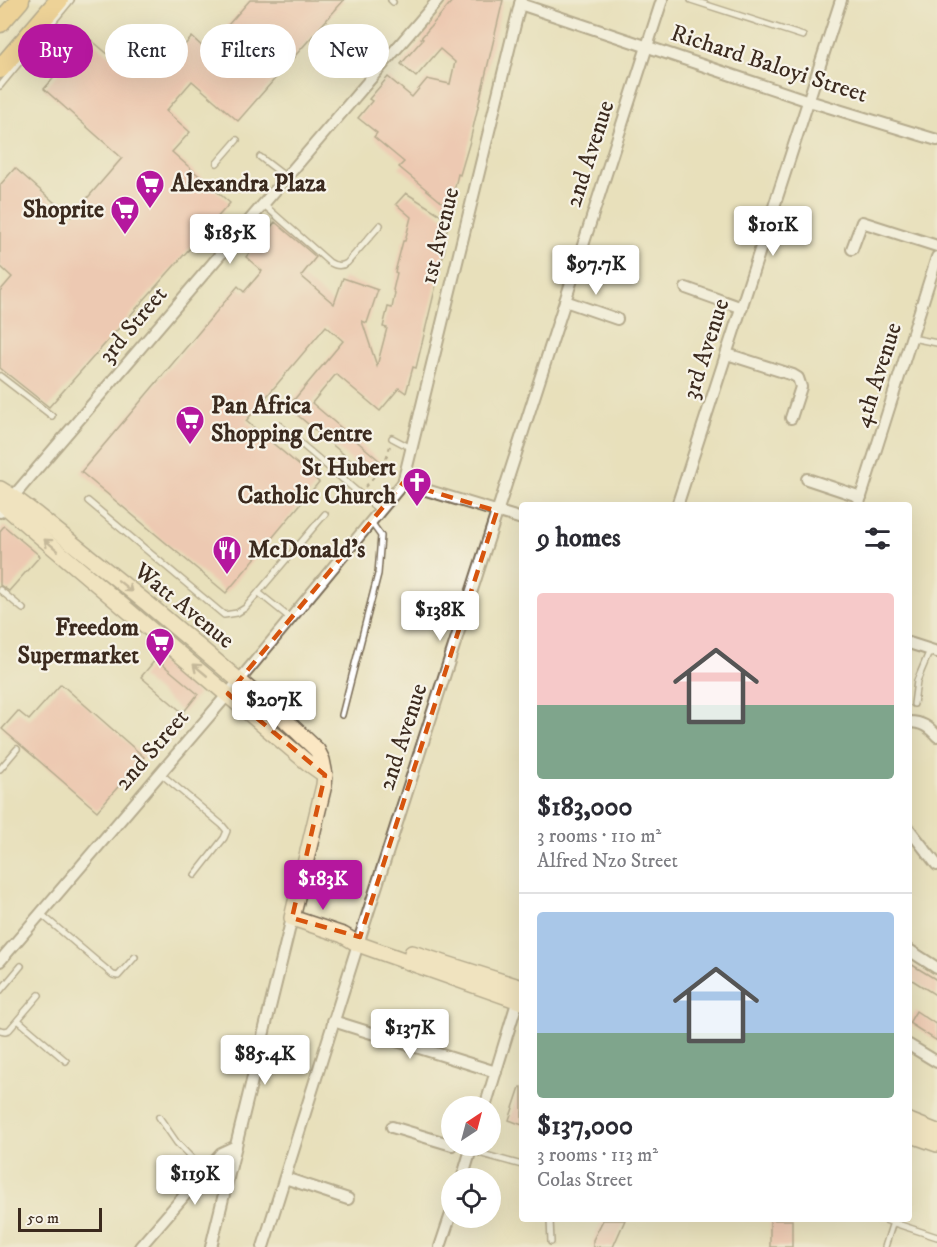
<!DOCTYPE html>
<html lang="en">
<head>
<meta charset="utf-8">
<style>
  :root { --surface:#fff; --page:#f7f7f7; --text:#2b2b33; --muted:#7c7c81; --line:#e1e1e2; --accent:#b5179e }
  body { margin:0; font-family:"IM FELL DW Pica",serif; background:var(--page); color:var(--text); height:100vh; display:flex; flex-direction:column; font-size:22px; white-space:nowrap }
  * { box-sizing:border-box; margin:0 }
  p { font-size:20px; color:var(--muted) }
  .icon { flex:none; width:33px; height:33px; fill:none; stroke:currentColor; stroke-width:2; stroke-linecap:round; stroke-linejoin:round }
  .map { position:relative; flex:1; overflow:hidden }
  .side { position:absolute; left:519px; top:502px; width:393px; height:720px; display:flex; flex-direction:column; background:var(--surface); border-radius:6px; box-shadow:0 6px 24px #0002 }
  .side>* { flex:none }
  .banner { position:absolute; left:18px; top:24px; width:411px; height:54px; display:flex; gap:12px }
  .needle { width:39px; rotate:36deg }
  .tools { position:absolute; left:441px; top:1096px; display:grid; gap:12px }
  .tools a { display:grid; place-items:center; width:60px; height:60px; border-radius:50%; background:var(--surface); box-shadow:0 6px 24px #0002; font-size:30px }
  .scale { position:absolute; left:18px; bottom:15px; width:84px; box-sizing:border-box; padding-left:6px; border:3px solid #3b2a1e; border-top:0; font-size:16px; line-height:21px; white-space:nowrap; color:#3b2a1e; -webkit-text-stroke:4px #f7f3e8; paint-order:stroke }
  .price { position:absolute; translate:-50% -51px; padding:0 14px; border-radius:6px; background:#fff; color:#222; font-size:20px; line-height:39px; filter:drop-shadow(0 2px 3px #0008) }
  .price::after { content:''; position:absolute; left:50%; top:36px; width:18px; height:14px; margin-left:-9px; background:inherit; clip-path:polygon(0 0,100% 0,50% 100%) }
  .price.on { background:var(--accent); color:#fff }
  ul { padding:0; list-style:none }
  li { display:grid; align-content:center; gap:12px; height:318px; padding:0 18px }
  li+li { border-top:2px solid var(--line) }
  li span { display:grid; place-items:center; height:186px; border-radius:6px; color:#555 }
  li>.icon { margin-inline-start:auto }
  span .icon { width:108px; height:108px; fill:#fffc; stroke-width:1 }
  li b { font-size:26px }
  h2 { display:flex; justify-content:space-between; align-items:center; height:72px; padding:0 18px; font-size:26px }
  .pill { padding:0 21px; border-radius:27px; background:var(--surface); box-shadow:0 6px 24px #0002; font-size:21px; line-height:54px }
  .pill.on { background:var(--accent); color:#fff }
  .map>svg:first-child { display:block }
  .building { fill:#f4aea6 }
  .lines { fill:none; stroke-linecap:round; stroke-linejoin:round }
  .lane-casing { stroke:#786a55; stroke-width:8 }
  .street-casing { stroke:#786a55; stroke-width:14 }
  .secondary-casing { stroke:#786a55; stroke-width:18 }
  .primary-casing { stroke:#786a55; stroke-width:21 }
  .path { stroke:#786a55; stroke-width:2; stroke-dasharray:4.5 4.5; stroke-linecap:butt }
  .lane { stroke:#fff; stroke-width:5 }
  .street { stroke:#fff; stroke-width:10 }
  .secondary { stroke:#fbe7c3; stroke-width:15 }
  .primary { stroke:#f4c26a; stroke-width:18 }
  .oneway { stroke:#9b8870 }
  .marked { fill:none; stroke:#d7540e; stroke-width:4.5; stroke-dasharray:12 8; stroke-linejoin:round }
  .labels { text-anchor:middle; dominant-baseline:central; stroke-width:4.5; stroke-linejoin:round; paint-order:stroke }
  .street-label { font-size:24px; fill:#3b2a1e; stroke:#f7f3e8 }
  .poi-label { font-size:24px; font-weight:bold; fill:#3b2a1e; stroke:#f7f3e8; text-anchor:start }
</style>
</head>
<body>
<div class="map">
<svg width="937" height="1247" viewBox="0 0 937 1247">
  <rect width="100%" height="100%" fill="#f7f3e8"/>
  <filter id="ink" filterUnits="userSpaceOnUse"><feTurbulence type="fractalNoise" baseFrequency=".0167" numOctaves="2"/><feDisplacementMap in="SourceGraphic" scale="12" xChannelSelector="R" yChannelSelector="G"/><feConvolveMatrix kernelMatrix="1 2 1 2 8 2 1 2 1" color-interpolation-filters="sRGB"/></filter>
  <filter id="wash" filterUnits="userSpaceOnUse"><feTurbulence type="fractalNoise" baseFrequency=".008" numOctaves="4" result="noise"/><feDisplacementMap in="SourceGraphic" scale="24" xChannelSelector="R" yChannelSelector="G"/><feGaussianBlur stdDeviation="1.35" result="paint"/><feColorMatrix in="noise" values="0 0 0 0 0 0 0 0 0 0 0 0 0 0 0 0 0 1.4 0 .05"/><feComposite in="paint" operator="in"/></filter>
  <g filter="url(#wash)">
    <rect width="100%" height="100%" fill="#e8e0bb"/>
    <g id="blocks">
      <g class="building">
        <polygon points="250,0 344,0 238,121 192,81 166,111 190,132 172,152 230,203 49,407 0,368 0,291 12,277 0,266 0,185 15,168 71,217 122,158 44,89 89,38 131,74 156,46 171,60 192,37 206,50"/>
        <polygon points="453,0 503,0 470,141 460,175 458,174 450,209 399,167 404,162 374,137 377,133 358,118 372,101 369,99 388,77 412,97 427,79 450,84 455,62 440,49 416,77 401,64 423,39 421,38"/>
        <polygon points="406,193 449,220 443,246 445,248 416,368 413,367 406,393 399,388 380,411 336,374 312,403 380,461 368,475 288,407 343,341 326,326 246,421 319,482 226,593 81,472 238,286 244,292 262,271 246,257 275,222 316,257 301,276 334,304 343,278 378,290 367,323 362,321 377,366 387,328 383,327 388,307 392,308 395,293 393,290 397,273 395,272 403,241 405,241 411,217 396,204"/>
        <polygon points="4,526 40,556 9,591 0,585 0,531"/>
        <polygon points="156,659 198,694 183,713 141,677"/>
        <polygon points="61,684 144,757 97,811 2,729 18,711 29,720"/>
        <polygon points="909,963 937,980 937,996 909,978"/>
        <polygon points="916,1011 937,1025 937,1041 909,1023"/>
        <polygon points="520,1087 522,1087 522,1125 509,1120"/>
        <polygon points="603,1220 625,1220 613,1247 593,1247 593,1240"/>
        <rect x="770" y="1220" width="22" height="27"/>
      </g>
    </g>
  </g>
  <g filter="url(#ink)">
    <use href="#blocks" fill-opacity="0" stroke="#786a55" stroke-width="1.5"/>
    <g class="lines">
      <g class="lane-casing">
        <g id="lane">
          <polyline points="391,0 393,2"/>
          <polyline points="691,0 803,36"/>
          <polyline points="323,40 345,58"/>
          <polyline points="0,86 71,0"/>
          <polyline points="260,157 286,177"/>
          <polyline points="217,163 237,140"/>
          <path d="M263,204L329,262C335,266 341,267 347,263L380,225"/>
          <polyline points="912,338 937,343"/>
          <polyline points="0,376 52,416"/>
          <polyline points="279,425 380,511"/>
          <polyline points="392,438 411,448"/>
          <polyline points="88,501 224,615 237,613 245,608 325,514"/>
          <polyline points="0,590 23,609"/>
          <polyline points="259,593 290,618"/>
          <polyline points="914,704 917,681 930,650"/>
          <polyline points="342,715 378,574 381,536 371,522"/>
          <polyline points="0,769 17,749"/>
          <polyline points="160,773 222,825 227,831 224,838 195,875"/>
          <polyline points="40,913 113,975 118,976 135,957"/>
          <polyline points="0,991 21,966"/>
          <polyline points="18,1020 66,1061"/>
          <polyline points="0,1030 5,1031 9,1030 39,995"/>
          <polyline points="159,1117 177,1143 205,1172"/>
          <polyline points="471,1151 522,1165"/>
          <polyline points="550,1220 551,1242"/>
          <polyline points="885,1220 937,1237"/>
          <polyline points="885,1247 893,1222"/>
        </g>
      </g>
      <g class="street-casing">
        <g id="street">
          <polyline points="520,4 809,101 937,140"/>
          <polyline points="852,249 862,222 937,246"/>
          <polyline points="686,288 742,308"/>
          <polyline points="565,301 617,319"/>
          <polyline points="727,354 793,375 798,378 801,387 791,418"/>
          <polyline points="807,479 861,497"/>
          <polyline points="403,483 522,519"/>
          <polyline points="677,506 841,0"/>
          <polyline points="858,506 937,257"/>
          <polyline points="0,512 438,0"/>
          <polyline points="909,643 937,652"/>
          <path d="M909,722C922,722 929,727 937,736"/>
          <polyline points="909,829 937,865"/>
          <polyline points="909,950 937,968"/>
          <polyline points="0,961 228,694 403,483 521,0"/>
          <polyline points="333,1021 496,1072"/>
          <polyline points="909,1045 937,1062"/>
          <polyline points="485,1107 519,996"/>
          <polyline points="392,1127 452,1145"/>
          <polyline points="285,1178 348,1199"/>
          <polyline points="462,1179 472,1146"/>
          <polyline points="140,1247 221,1153 236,1146"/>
          <polyline points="211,1247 292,918"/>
          <polyline points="263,1247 358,944 662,0"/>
          <polyline points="440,1247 452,1211"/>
        </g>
      </g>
      <g class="secondary-casing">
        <g id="secondary">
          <polyline points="0,489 13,497 37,515 148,604 281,716 317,750 322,760 325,775 324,785 292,918 343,935 358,944 386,954 522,1002"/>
          <polyline points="0,499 5,506 27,525 308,763 325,775"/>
          <polyline points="412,953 522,988"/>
          <polyline points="909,1121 937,1132"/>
          <polyline points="909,1134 937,1144"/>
        </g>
      </g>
      <g class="primary-casing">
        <g id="primary">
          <polyline points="0,23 20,0"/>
          <polyline points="0,69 59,0"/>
        </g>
      </g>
      <polyline class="path" points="365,487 384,465 390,446"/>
      <use href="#lane" class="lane"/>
      <use href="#street" class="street"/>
      <use href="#secondary" class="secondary"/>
      <use href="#primary" class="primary"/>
    </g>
    <defs><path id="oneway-shaft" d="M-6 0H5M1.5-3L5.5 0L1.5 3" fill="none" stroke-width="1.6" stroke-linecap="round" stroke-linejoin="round" transform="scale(1.5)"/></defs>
    <g class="oneway">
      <use href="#oneway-shaft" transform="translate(51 545) rotate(-140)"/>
      <use href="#oneway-shaft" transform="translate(125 586) rotate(39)"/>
      <use href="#oneway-shaft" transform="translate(200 670) rotate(-140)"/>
    </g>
  </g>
  <path d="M0 0H937V1247H0ZM403,483L497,511L360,937L292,918L325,775L228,694Z" fill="#e8e0bb" fill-opacity=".55" fill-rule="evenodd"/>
  <path class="marked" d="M403,483L497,511L360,937L292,918L325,775L228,694Z"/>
  <defs>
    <g id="supermarket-pin" transform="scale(1.5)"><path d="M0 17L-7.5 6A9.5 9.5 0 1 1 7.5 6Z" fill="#b5179e" stroke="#f7f3e8"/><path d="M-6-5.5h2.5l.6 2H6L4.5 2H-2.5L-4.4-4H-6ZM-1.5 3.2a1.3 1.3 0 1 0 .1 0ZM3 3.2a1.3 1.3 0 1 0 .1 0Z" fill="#fff"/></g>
    <g id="church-pin" transform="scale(1.5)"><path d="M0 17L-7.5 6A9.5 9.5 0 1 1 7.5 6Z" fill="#b5179e" stroke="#f7f3e8"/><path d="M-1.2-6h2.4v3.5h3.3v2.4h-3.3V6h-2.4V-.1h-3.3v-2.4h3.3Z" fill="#fff"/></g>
    <g id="restaurant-pin" transform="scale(1.5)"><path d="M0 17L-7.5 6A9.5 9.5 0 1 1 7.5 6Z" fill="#b5179e" stroke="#f7f3e8"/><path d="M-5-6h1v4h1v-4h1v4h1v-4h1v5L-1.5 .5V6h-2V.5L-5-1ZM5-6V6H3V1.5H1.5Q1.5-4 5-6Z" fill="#fff"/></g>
  </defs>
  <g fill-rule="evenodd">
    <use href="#supermarket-pin" x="150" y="184"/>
    <use href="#supermarket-pin" x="125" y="210"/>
    <use href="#supermarket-pin" x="190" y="420"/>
    <use href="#church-pin" x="417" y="482"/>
    <use href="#restaurant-pin" x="227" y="550"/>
    <use href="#supermarket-pin" x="160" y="642"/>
  </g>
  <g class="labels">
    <g class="street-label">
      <text transform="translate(769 64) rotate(18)">Richard Baloyi Street</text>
      <text transform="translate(590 154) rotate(-72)">2nd Avenue</text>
      <text transform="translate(440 236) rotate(-76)">1st Avenue</text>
      <text transform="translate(133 325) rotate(-50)">3rd Street</text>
      <text transform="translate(706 349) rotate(-72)">3rd Avenue</text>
      <text transform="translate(878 375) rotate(-72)">4th Avenue</text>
      <text transform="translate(184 606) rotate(39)">Watt Avenue</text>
      <text transform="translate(403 737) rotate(-72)">2nd Avenue</text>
      <text transform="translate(152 750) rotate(-49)">2nd Street</text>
    </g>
    <g class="poi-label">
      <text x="171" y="184">Alexandra Plaza</text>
      <text x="104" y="210" text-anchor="end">Shoprite</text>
      <text x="211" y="406">Pan Africa<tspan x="211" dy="28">Shopping Centre</tspan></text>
      <text x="396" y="468" text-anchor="end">St Hubert<tspan x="396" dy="28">Catholic Church</tspan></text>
      <text x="248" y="550">McDonald's</text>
      <text x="139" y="628" text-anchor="end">Freedom<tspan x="139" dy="28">Supermarket</tspan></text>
    </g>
  </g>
</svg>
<div class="tools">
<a><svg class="needle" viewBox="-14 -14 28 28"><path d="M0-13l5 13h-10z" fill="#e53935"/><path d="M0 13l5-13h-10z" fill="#7c7c81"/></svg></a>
<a><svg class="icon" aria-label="locate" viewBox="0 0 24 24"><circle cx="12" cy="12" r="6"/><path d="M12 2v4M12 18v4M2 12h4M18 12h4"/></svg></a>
</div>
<div class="scale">50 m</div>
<b class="price" style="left:773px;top:257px">$101K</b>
<b class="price" style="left:230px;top:265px">$185K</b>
<b class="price" style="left:596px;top:296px">$97.7K</b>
<b class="price" style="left:440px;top:642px">$138K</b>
<b class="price" style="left:274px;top:732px">$207K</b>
<b class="price on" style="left:323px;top:911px">$183K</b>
<b class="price" style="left:410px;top:1060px">$137K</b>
<b class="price" style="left:265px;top:1086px">$85.4K</b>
<b class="price" style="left:195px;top:1206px">$119K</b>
<div class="banner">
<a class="pill on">Buy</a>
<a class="pill">Rent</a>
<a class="pill">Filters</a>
<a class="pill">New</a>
</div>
<section class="side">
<h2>9 homes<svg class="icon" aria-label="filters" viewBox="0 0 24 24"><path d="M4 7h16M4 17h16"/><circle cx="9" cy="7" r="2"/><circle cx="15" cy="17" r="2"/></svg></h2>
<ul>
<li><span style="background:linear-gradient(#f6c9c9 60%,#7fa58c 0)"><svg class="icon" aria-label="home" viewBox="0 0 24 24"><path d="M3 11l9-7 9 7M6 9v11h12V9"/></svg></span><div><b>$183,000</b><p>3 rooms · 110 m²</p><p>Alfred Nzo Street</p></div></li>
<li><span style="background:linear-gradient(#a9c7e8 65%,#7fa58c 0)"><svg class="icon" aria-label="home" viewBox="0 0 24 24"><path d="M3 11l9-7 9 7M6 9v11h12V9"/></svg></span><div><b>$137,000</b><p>3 rooms · 113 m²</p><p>Colas Street</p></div></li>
</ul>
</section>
</div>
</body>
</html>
